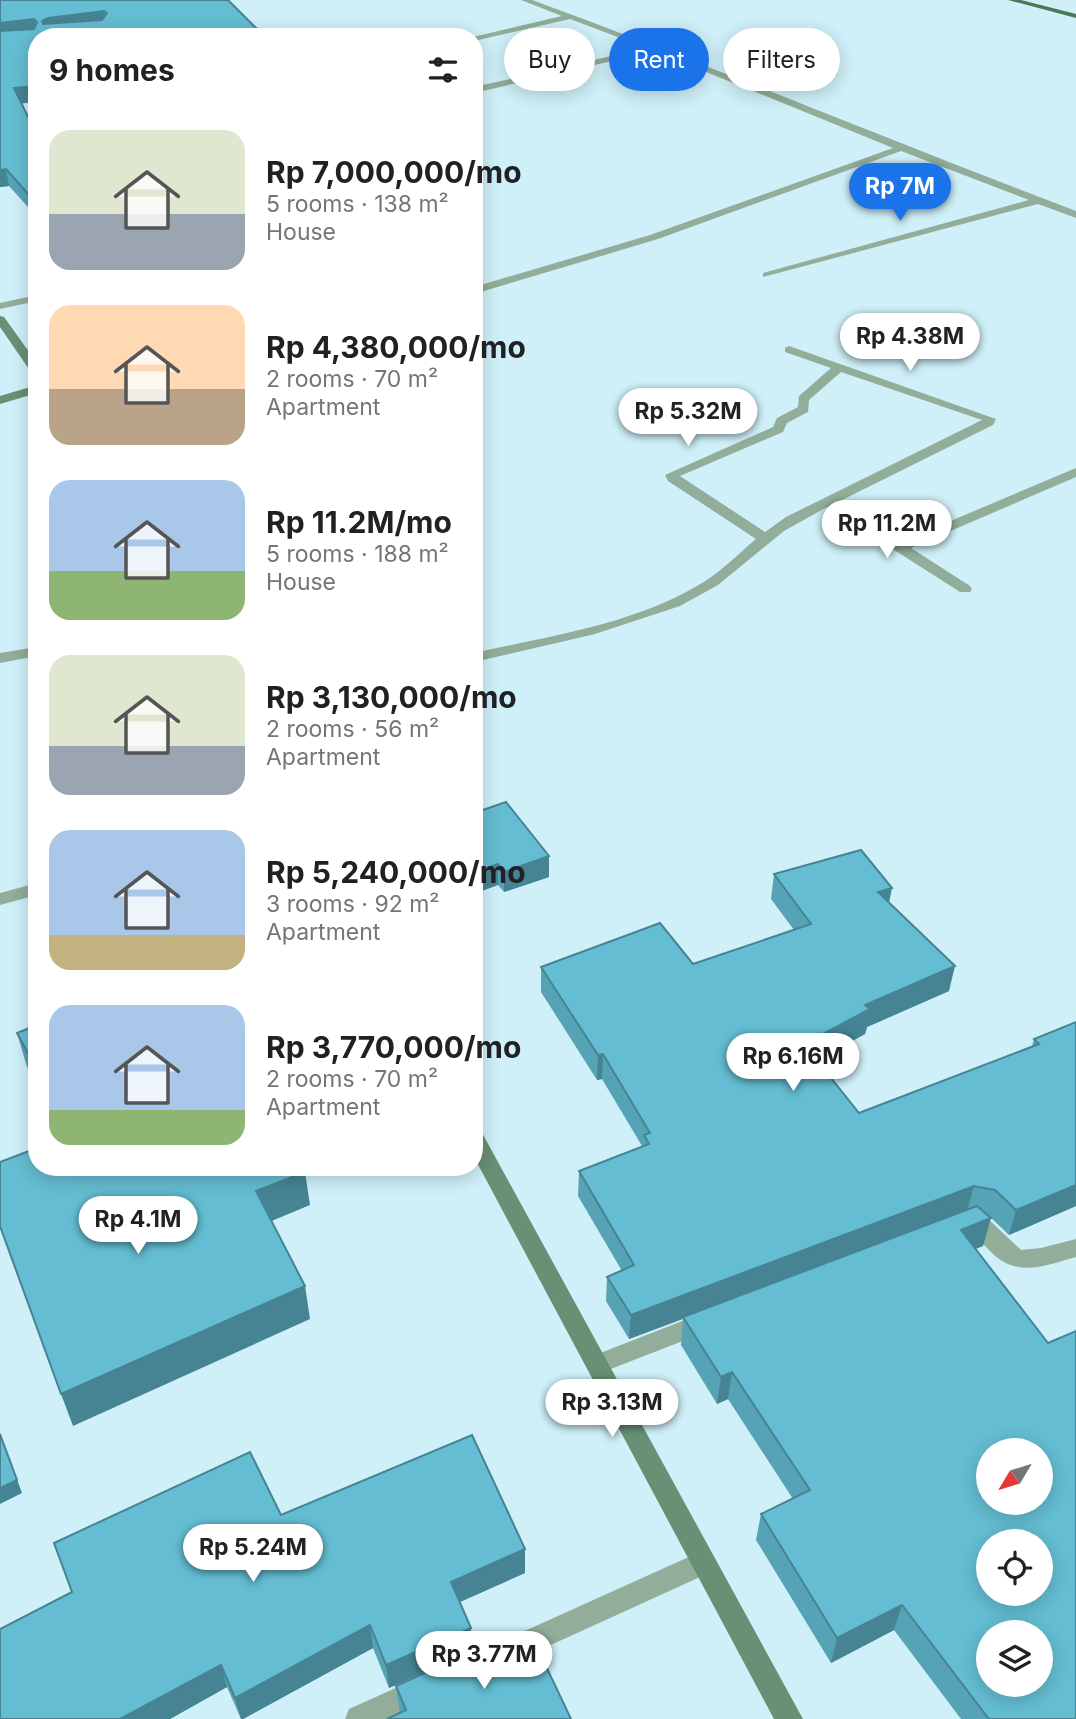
<!DOCTYPE html>
<html lang="en">
<head>
<meta charset="utf-8">
<style>
  :root { --surface:#fff; --page:#f6f6f6; --text:#202124; --muted:#757577; --accent:#1a73e8 }
  body { margin:0; font-family:Inter,sans-serif; background:var(--page); color:var(--text); height:100vh; display:flex; flex-direction:column; font-size:26px; white-space:nowrap }
  * { box-sizing:border-box; margin:0 }
  p { font-size:23px; color:var(--muted) }
  .icon { flex:none; width:38px; height:38px; fill:none; stroke:currentColor; stroke-width:2; stroke-linecap:round; stroke-linejoin:round }
  .map { position:relative; flex:1; overflow:hidden }
  .sheet { position:absolute; left:28px; top:28px; width:455px; height:1148px; display:flex; flex-direction:column; background:var(--surface); border-radius:28px; box-shadow:0 4px 18px #0003 }
  .sheet>* { flex:none }
  .top-card { position:absolute; left:504px; top:28px; width:466px; height:63px; display:flex; gap:14px }
  .needle { width:46px; rotate:232deg }
  .buttons { position:absolute; left:976px; top:1438px; display:grid; gap:14px }
  .buttons a { display:grid; place-items:center; width:77px; height:77px; border-radius:50%; background:var(--surface); box-shadow:0 4px 18px #0003; font-size:35px }
  .price { position:absolute; translate:-50% -60px; padding:0 16px; border-radius:24px; background:#fff; color:#222; font-size:23px; line-height:46px; filter:drop-shadow(0 2px 4px #0008) }
  .price::after { content:''; position:absolute; left:50%; top:42px; width:21px; height:16px; margin-left:-10px; background:inherit; clip-path:polygon(0 0,100% 0,50% 100%) }
  .price.on { background:var(--accent); color:#fff }
  ul { padding:0; list-style:none }
  li { display:flex; align-items:center; gap:21px; height:175px; padding:0 21px }
  li span { display:grid; place-items:center; flex:none; width:196px; height:140px; border-radius:21px; color:#555 }
  li>.icon { margin-inline-start:auto }
  span .icon { width:84px; height:84px; fill:#fffc; stroke-width:1 }
  li b { font-size:30px }
  h2 { display:flex; justify-content:space-between; align-items:center; height:84px; padding:0 21px; font-size:30px }
  .tag { padding:0 24px; border-radius:32px; background:var(--surface); box-shadow:0 4px 18px #0003; font-size:24px; line-height:63px }
  .tag.on { background:var(--accent); color:#fff }
  .map>svg:first-child { display:block }
  .lines { fill:none; stroke-linecap:round; stroke-linejoin:round }
  .street { fill:#92ad9a; fill-rule:evenodd }
  .secondary { fill:#679074; fill-rule:evenodd }
  .primary { fill:#467a59; fill-rule:evenodd }
  .wall { fill:#56a3b5 }
  .shaded-wall { fill:#468493 }
  .building { fill:#64bdd2; stroke:#468493; stroke-width:2; fill-rule:evenodd }
</style>
</head>
<body>
<div class="map">
<svg width="1076" height="1719" viewBox="0 0 1076 1719">
  <rect width="100%" height="100%" fill="#cff0f9"/>
  <g class="lines">
    <g class="street">
      <path d="M521,0H532C715,67 896,143 1076,211V218L1038,204L763,277V273L1029,200L901,151L658,239L474,294V287L650,235L893,148L655,51L474,93V87L647,48L570,19L474,41L473,37L562,16Z"/>
      <polygon points="37,295 37,301 0,309 0,303"/>
      <path d="M789,346L996,419L993,425L838,502L901,542L1076,468V477L911,548L970,586L972,589L970,592H960L827,507L784,531L718,585L680,606L595,634L474,662V653C549,636 630,625 697,586C719,574 737,555 756,539L668,481L665,475L773,427L777,418L798,407L799,396L831,368L785,352V348ZM841,372L982,420L786,517L765,532L680,476L783,432L787,423L808,412L809,400Z"/>
      <polygon points="37,647 37,656 0,663 0,653"/>
      <polygon points="37,883 37,895 0,905 0,893"/>
      <path d="M967,1213L986,1217L1021,1250L1041,1248L1076,1239V1257C1047,1265 1019,1278 993,1254C981,1242 975,1234 959,1228L956,1222L959,1216Z"/>
      <polygon points="703,1313 711,1316 714,1323 711,1330 598,1374 590,1371 586,1364 590,1357"/>
      <polygon points="702,1551 711,1554 715,1563 711,1572 476,1679 467,1683 458,1679 454,1670 458,1661"/>
      <polygon points="420,1677 430,1681 434,1691 430,1701 390,1719 345,1719 349,1709"/>
    </g>
    <g class="secondary">
      <polygon points="0,316 4,317 37,363 37,376 33,375 0,327"/>
      <polygon points="37,385 37,393 0,404 0,396"/>
      <polygon points="474,1129 481,1131 803,1719 774,1719 474,1157"/>
    </g>
    <polygon class="primary" points="1008,0 1021,0 1076,14 1076,18"/>
  </g>
  <g class="wall">
    <polygon points="0,0 228,0 37,37 21,103 37,135 37,217 9,186 0,187"/>
    <polygon points="474,813 549,856 549,877 504,892 498,885"/>
    <polygon points="774,874 889,902 949,991 867,1027 865,1034 817,1060 859,1113 1032,1046 1034,1039 1076,1022 1076,1206 1009,1235 988,1215 983,1246 975,1249 1076,1719 961,1719 894,1630 831,1663 756,1540 761,1514 793,1499 728,1399 717,1404 681,1345 683,1319 629,1339 606,1301 607,1277 622,1271 578,1196 579,1171 642,1146 602,1079 597,1080 541,992 541,967 693,964 794,930 771,899"/>
    <polygon points="37,1025 37,1085 27,1067 17,1033"/>
    <polygon points="525,1549 525,1573 460,1602 472,1651 389,1688 373,1648 243,1719 241,1719 227,1687 170,1719 0,1719"/>
    <polygon points="492,1669 400,1713 396,1686"/>
  </g>
  <g class="shaded-wall">
    <polygon points="104,11 107,25 45,36 42,21 48,18"/>
    <polygon points="34,19 37,34 0,38 0,23"/>
    <polygon points="37,86 37,102 17,104 14,88"/>
    <polygon points="6,169 9,186 0,187 0,170"/>
    <polygon points="549,856 549,877 504,892 504,872"/>
    <polygon points="498,864 498,885 474,894 474,873"/>
    <polygon points="892,888 887,913 878,892"/>
    <polygon points="955,966 949,991 867,1027 865,1034 801,1069 804,1044 865,1005"/>
    <polygon points="603,1054 602,1079 597,1080 598,1055"/>
    <polygon points="305,1172 310,1205 262,1225 256,1191"/>
    <polygon points="1076,1185 1076,1206 1009,1235 1016,1210"/>
    <polygon points="974,1186 967,1211 629,1339 631,1315"/>
    <polygon points="991,1218 983,1246 953,1258 961,1230"/>
    <polygon points="305,1286 310,1319 73,1426 61,1394"/>
    <polygon points="732,1372 728,1399 717,1404 721,1377"/>
    <polygon points="0,1433 22,1493 0,1504"/>
    <polygon points="525,1549 525,1573 453,1605 451,1582"/>
    <polygon points="902,1605 894,1630 831,1663 837,1638"/>
    <polygon points="370,1625 373,1648 243,1719 241,1719 235,1698"/>
    <polygon points="471,1628 472,1651 389,1688 386,1665"/>
    <polygon points="221,1665 227,1687 170,1719 120,1719"/>
  </g>
  <g class="building">
    <path d="M0,0H228L265,37H37V86L14,88L37,135V204L6,169L0,170V31L34,29L37,22L34,19L0,23ZM104,11L107,13L102,20L43,24L42,21L48,18Z"/>
    <polygon points="506,802 549,856 504,872 498,864 474,873 474,813"/>
    <polygon points="861,850 892,888 878,892 955,966 865,1005 870,1009 804,1044 859,1113 1039,1044 1034,1039 1076,1022 1076,1185 1016,1210 995,1190 974,1186 631,1315 607,1277 634,1265 579,1171 649,1144 644,1135 650,1133 603,1054 598,1055 541,967 660,923 693,964 811,924 774,874"/>
    <polygon points="37,1025 37,1070 17,1033"/>
    <polygon points="37,1148 37,1167 302,1167 305,1172 256,1191 305,1286 61,1394 0,1226 0,1162"/>
    <path d="M977,1206L991,1218L961,1230L1048,1343L1076,1331V1719H989L902,1605L837,1638L761,1514L810,1490L732,1372L721,1377L683,1317ZM989,1451H1041V1503H989ZM989,1542H1041V1594H989ZM989,1633H1041V1685H989Z"/>
    <polygon points="0,1434 17,1480 0,1488"/>
    <polygon points="472,1435 525,1549 451,1582 471,1628 386,1665 370,1625 235,1698 221,1665 120,1719 0,1719 0,1629 72,1592 54,1543 250,1452 281,1515"/>
    <polygon points="482,1647 492,1669 537,1647 571,1719 387,1719 406,1710 396,1686"/>
  </g>
</svg>
<div class="buttons">
<a><svg class="needle" viewBox="-14 -14 28 28"><path d="M0-13l5 13h-10z" fill="#e53935"/><path d="M0 13l5-13h-10z" fill="#757577"/></svg></a>
<a><svg class="icon" aria-label="locate" viewBox="0 0 24 24"><circle cx="12" cy="12" r="6"/><path d="M12 2v4M12 18v4M2 12h4M18 12h4"/></svg></a>
<a><svg class="icon" aria-label="layers" viewBox="0 0 24 24"><path d="M12 4l9 5-9 5-9-5zM3 14l9 5 9-5"/></svg></a>
</div>
<b class="price on" style="left:900px;top:223px">Rp 7M</b>
<b class="price" style="left:910px;top:373px">Rp 4.38M</b>
<b class="price" style="left:688px;top:448px">Rp 5.32M</b>
<b class="price" style="left:887px;top:560px">Rp 11.2M</b>
<b class="price" style="left:793px;top:1093px">Rp 6.16M</b>
<b class="price" style="left:138px;top:1256px">Rp 4.1M</b>
<b class="price" style="left:612px;top:1439px">Rp 3.13M</b>
<b class="price" style="left:253px;top:1584px">Rp 5.24M</b>
<b class="price" style="left:484px;top:1691px">Rp 3.77M</b>
<div class="top-card">
<a class="tag">Buy</a>
<a class="tag on">Rent</a>
<a class="tag">Filters</a>
</div>
<section class="sheet">
<h2>9 homes<svg class="icon" aria-label="filters" viewBox="0 0 24 24"><path d="M4 7h16M4 17h16"/><circle cx="9" cy="7" r="2"/><circle cx="15" cy="17" r="2"/></svg></h2>
<ul>
<li><span style="background:linear-gradient(#dfe7d0 60%,#9aa5b1 0)"><svg class="icon" aria-label="home" viewBox="0 0 24 24"><path d="M3 11l9-7 9 7M6 9v11h12V9"/></svg></span><div><b>Rp 7,000,000/mo</b><p>5 rooms · 138 m²</p><p>House</p></div></li>
<li><span style="background:linear-gradient(#ffd9b3 60%,#b9a48a 0)"><svg class="icon" aria-label="home" viewBox="0 0 24 24"><path d="M3 11l9-7 9 7M6 9v11h12V9"/></svg></span><div><b>Rp 4,380,000/mo</b><p>2 rooms · 70 m²</p><p>Apartment</p></div></li>
<li><span style="background:linear-gradient(#a9c7e8 65%,#8fb573 0)"><svg class="icon" aria-label="home" viewBox="0 0 24 24"><path d="M3 11l9-7 9 7M6 9v11h12V9"/></svg></span><div><b>Rp 11.2M/mo</b><p>5 rooms · 188 m²</p><p>House</p></div></li>
<li><span style="background:linear-gradient(#dfe7d0 65%,#9aa5b1 0)"><svg class="icon" aria-label="home" viewBox="0 0 24 24"><path d="M3 11l9-7 9 7M6 9v11h12V9"/></svg></span><div><b>Rp 3,130,000/mo</b><p>2 rooms · 56 m²</p><p>Apartment</p></div></li>
<li><span style="background:linear-gradient(#a9c7e8 75%,#c2b280 0)"><svg class="icon" aria-label="home" viewBox="0 0 24 24"><path d="M3 11l9-7 9 7M6 9v11h12V9"/></svg></span><div><b>Rp 5,240,000/mo</b><p>3 rooms · 92 m²</p><p>Apartment</p></div></li>
<li><span style="background:linear-gradient(#a9c7e8 75%,#8fb573 0)"><svg class="icon" aria-label="home" viewBox="0 0 24 24"><path d="M3 11l9-7 9 7M6 9v11h12V9"/></svg></span><div><b>Rp 3,770,000/mo</b><p>2 rooms · 70 m²</p><p>Apartment</p></div></li>
</ul>
</section>
</div>
</body>
</html>
